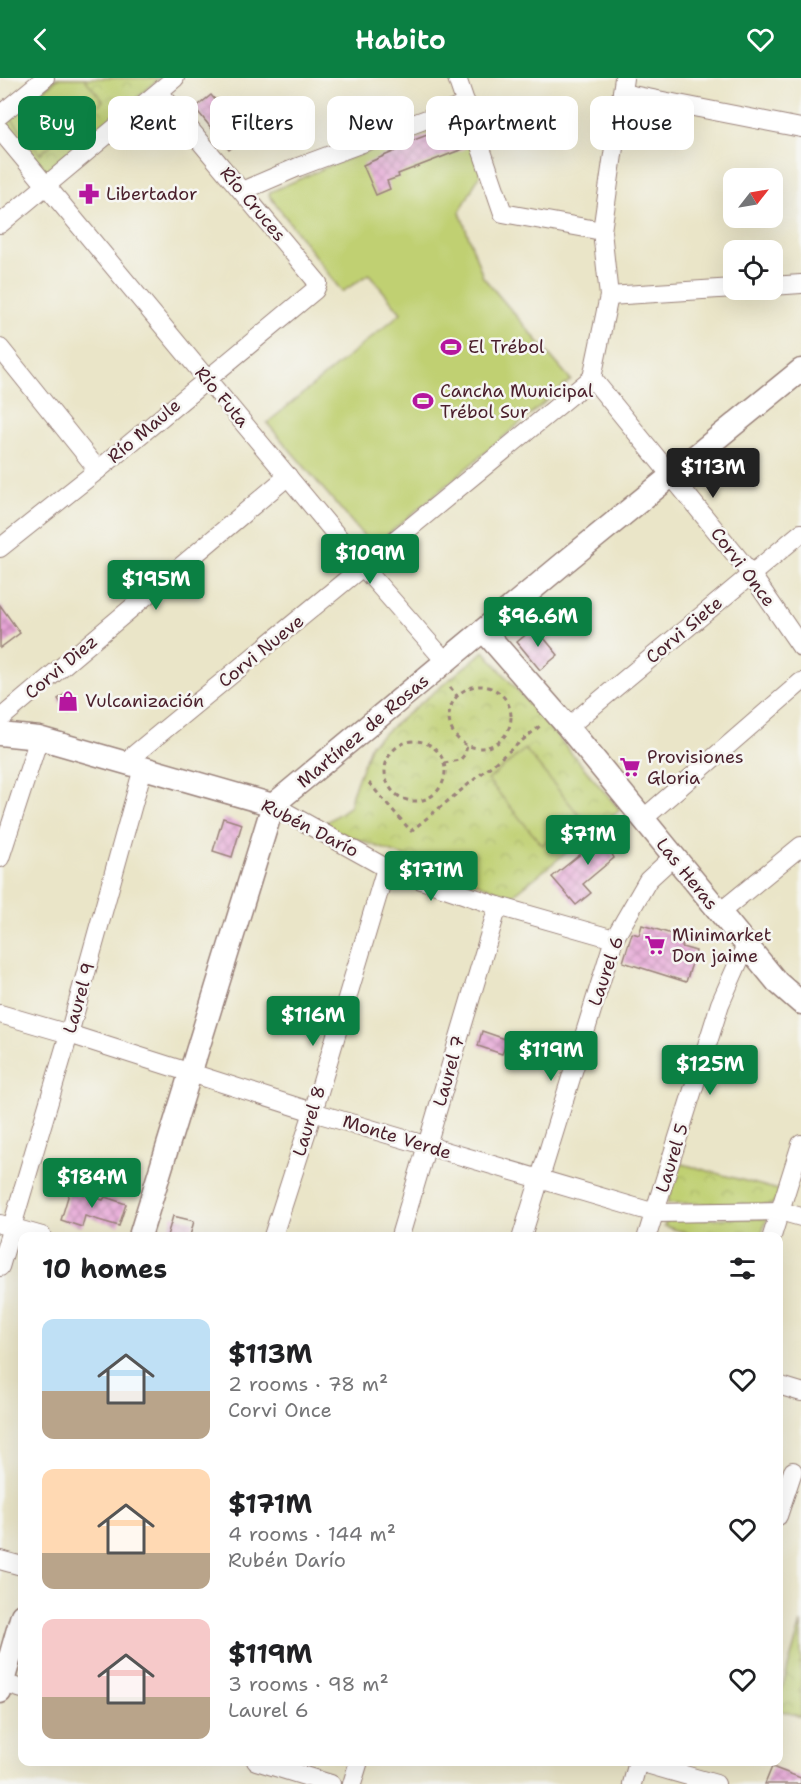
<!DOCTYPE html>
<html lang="en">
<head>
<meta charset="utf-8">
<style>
  :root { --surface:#fff; --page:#f2f2f2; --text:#202124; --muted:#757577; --accent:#0b8043 }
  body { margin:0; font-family:"Shantell Sans",sans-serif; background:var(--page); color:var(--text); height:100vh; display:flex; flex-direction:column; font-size:22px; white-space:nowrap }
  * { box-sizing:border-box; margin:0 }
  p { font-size:20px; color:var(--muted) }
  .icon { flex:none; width:33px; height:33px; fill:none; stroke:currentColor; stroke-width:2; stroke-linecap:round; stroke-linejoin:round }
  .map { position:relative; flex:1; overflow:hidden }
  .details { position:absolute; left:18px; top:1154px; width:765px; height:534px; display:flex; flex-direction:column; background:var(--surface); border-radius:12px; box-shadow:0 6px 24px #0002 }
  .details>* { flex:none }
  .guide { position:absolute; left:18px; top:18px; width:765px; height:54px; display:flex; gap:12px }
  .needle { width:39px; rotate:59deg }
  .buttons { position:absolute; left:723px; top:90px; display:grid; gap:12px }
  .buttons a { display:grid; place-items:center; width:60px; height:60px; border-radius:12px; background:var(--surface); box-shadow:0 6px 24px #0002; font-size:30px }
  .price { position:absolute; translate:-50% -51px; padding:0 14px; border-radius:6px; background:var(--accent); color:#fff; font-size:20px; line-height:39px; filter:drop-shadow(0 2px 3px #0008) }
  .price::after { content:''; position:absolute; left:50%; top:36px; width:18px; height:14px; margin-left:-9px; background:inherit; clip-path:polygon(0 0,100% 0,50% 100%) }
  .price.active { background:#222; color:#fff }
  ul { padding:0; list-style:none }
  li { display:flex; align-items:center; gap:18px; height:150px; padding:0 24px }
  li span { display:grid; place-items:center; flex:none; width:168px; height:120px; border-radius:12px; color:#555 }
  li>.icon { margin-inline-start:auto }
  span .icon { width:72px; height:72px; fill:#fffc; stroke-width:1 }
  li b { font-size:26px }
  h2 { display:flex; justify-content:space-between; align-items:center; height:72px; padding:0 24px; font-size:26px }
  .pill { padding:0 21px; border-radius:12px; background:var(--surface); box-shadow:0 6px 24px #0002; font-size:21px; line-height:54px }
  .pill.active { background:var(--accent); color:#fff }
  header { display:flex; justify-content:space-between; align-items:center; height:78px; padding:0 24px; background:var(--accent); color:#fff; font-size:27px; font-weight:600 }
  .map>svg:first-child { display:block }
  .park { fill:url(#park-crowns); stroke:#85784e; stroke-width:1.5 }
  .pitch { fill:#c0d072; stroke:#85784e; stroke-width:1.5 }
  .building { fill:url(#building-cross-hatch) }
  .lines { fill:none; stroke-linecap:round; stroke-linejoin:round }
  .minor-casing { stroke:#9a827a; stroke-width:20 }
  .tertiary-casing { stroke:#9a827a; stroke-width:25 }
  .path { stroke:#9a827a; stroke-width:3; stroke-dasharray:4.5 4.5; stroke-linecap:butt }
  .minor { stroke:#fff; stroke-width:18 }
  .tertiary { stroke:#fff; stroke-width:22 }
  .labels { text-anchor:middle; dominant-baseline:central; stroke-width:5; stroke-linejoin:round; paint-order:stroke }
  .poi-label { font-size:18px; fill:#4a1f2b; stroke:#f6f6f2; text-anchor:start }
  .street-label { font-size:18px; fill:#4a1f2b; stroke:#f6f6f2 }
</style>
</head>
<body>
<header><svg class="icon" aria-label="back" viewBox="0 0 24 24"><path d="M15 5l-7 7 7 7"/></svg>Habito<svg class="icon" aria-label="heart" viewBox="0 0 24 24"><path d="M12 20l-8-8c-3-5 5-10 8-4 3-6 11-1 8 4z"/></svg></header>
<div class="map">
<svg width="801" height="1706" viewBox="0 0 801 1706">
  <defs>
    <pattern id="park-crowns" width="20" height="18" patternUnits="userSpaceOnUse" patternTransform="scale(1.5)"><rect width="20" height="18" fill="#c0d072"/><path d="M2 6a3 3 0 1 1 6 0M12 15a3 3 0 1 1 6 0" fill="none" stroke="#a6b263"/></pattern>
    <pattern id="building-cross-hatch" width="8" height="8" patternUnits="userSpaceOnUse" patternTransform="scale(1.5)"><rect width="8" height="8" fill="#e6a3d5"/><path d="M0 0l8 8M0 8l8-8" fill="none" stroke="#bc84ad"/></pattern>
  </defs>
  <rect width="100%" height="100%" fill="#f6f6f2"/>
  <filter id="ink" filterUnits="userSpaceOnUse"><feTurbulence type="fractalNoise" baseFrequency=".0167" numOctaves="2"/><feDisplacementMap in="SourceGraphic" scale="12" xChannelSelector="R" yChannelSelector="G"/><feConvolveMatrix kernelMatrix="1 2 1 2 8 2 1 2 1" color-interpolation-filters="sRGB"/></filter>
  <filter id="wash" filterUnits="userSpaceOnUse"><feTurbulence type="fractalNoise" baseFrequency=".008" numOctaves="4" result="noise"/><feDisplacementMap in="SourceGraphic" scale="24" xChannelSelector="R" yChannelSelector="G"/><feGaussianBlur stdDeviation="1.35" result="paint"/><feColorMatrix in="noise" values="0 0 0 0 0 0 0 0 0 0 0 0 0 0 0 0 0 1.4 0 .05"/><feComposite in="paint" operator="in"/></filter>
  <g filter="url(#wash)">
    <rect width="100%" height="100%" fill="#eae5c8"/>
    <g class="park">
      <polygon points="56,0 160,0 45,99 1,44"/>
      <polygon points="484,573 620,732 512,818 321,748 350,728 352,716 371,666"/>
      <polygon points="679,1085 782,1113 772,1127 667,1125"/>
      <polygon points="767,1140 761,1158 696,1158 664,1148 667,1141"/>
      <polygon points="801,1545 801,1639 779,1632 778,1624"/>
    </g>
    <g class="pitch">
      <polygon points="59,0 84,0 103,23 40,76 11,40"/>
      <polygon points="458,42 465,44 482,92 460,134 483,199 571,302 373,469 267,345 401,235 369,196 342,214 269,117 270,114 336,85"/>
      <polygon points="525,671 579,737 542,767 488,702"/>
    </g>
    <g id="blocks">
      <g class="building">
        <polygon points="211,17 246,58 229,72 195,30"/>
        <polygon points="459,45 468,69 398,96 399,99 387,103 390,111 376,117 363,87 407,68 406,65"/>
        <polygon points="0,527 20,555 0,570"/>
        <polygon points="535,549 558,577 540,592 517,564"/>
        <polygon points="69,613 78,626 67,634 58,621"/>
        <polygon points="223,740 242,746 232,779 213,773"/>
        <polygon points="613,750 625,765 612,776 614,780 583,806 591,815 576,827 552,799"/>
        <polygon points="642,847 685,860 682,869 696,873 686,904 623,884 632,855 639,857"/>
        <polygon points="482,953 508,962 502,976 478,968"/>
        <polygon points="70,1112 103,1122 105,1119 126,1126 119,1148 85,1138 82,1149 61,1142"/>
        <polygon points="173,1138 194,1143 190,1158 167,1158"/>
        <polygon points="772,1689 801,1700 801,1706 765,1706"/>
      </g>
    </g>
  </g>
  <g filter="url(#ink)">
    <use href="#blocks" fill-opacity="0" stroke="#9a827a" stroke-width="1.5"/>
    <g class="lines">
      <g class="minor-casing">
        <g id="minor">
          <polyline points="457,0 503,135 602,153"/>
          <polyline points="622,15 801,50"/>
          <polyline points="0,37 45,0"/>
          <polyline points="0,52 363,489 446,584"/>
          <polyline points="242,113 298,89 467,26"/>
          <polyline points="0,146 175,0"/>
          <polyline points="772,208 801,206"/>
          <polyline points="609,218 734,210"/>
          <polyline points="0,270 98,392"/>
          <polyline points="592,300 751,496 801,569"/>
          <polyline points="592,300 609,218 602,153 624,0"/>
          <polyline points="0,470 98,392 315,212 318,205 159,14"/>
          <polyline points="0,641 288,398"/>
          <polyline points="568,649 801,455"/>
          <polyline points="124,685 592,300"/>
          <polyline points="273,727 386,790 498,828 614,861"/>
          <polyline points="643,741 801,604"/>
          <polyline points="0,780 39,660"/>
          <polyline points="719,835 801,768"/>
          <polyline points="0,936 69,956 313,1034 655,1135 780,1133 801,1139"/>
          <polyline points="0,1146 42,1158"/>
          <polyline points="273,1158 313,1034 386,790"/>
          <polyline points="400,1158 498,828"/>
          <polyline points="522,1158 614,861 648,802 673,779"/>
          <polyline points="647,1158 720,926 746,867"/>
          <polyline points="772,1158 801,1066"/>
          <polyline points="0,1189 69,956 143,690"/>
          <polyline points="778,1307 801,1314"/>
          <polyline points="778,1438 793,1393"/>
          <polyline points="0,1482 22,1488"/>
          <polyline points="3,1605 22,1611"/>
          <polyline points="256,1683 331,1706"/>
          <polyline points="636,1683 716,1706"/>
          <polyline points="352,1706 359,1683"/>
          <polyline points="632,1706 638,1684"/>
        </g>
      </g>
      <g class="tertiary-casing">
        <g id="tertiary">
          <polyline points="484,553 568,649 777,904 801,925"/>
          <polyline points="0,656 39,660 273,727"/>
          <polyline points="140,1158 273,727 564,485 801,292"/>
          <polyline points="0,1614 22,1537"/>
        </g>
      </g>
      <g class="path">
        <circle cx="480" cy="639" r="31"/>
        <polyline points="450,609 457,618"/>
        <circle cx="415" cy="693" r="30"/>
        <polyline points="444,685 460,682 465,676 467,668"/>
        <polyline points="369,705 411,753 540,648"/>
      </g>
      <use href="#minor" class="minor"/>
      <use href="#tertiary" class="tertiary"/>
    </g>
  </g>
  <defs>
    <g id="pharmacy-bare" transform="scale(1.62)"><path d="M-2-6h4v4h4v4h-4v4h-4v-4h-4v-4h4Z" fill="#b5179e" stroke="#f6f6f2" stroke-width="2.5" paint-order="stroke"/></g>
    <g id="stadium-bare" transform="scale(1.62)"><path d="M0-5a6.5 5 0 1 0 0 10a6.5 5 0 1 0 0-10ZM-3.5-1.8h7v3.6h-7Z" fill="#b5179e" stroke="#f6f6f2" stroke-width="2.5" paint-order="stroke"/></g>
    <g id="shop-bare" transform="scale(1.62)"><path d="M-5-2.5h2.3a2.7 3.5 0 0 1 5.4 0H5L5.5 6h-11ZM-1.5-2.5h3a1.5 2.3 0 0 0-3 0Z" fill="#b5179e" stroke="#f6f6f2" stroke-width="2.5" paint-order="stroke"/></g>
    <g id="supermarket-bare" transform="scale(1.62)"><path d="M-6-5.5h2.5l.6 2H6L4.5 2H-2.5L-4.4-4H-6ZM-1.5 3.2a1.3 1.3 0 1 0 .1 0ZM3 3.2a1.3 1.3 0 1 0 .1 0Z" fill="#b5179e" stroke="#f6f6f2" stroke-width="2.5" paint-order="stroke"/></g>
  </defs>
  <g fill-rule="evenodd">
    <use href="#pharmacy-bare" x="89" y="116"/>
    <use href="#stadium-bare" x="451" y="269"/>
    <use href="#stadium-bare" x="423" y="323"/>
    <use href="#shop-bare" x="68" y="623"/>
    <use href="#supermarket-bare" x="630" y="689"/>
    <use href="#supermarket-bare" x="655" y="867"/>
  </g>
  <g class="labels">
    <g class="poi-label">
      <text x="106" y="116">Libertador</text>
      <text x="468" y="269">El Trébol</text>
      <text x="440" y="313">Cancha Municipal<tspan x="440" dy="21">Trébol Sur</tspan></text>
      <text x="85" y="623">Vulcanización</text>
      <text x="647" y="679">Provisiones<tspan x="647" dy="21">Gloria</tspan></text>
      <text x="672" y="857">Minimarket<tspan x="672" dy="21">Don jaime</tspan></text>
    </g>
    <g class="street-label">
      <text transform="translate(253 126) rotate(50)">Río Cruces</text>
      <text transform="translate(222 319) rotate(50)">Río Futa</text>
      <text transform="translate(144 353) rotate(-40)">Río Maule</text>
      <text transform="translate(743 489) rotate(53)">Corvi Once</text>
      <text transform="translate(684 552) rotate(-40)">Corvi Siete</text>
      <text transform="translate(261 573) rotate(-39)">Corvi Nueve</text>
      <text transform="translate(61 589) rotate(-40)">Corvi Diez</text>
      <text transform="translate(363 653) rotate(-40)">Martínez de Rosas</text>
      <text transform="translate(310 750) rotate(27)">Rubén Darío</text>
      <text transform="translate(687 796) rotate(51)">Las Heras</text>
      <text transform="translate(606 893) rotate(-71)">Laurel 6</text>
      <text transform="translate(79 920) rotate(-74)">Laurel 9</text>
      <text transform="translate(449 993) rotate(-74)">Laurel 7</text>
      <text transform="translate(309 1043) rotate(-73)">Laurel 8</text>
      <text transform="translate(397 1059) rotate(17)">Monte Verde</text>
      <text transform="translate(672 1080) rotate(-73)">Laurel 5</text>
    </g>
  </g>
</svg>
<div class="buttons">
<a><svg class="needle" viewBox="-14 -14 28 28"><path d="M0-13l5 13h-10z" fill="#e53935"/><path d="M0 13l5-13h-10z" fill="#757577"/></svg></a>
<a><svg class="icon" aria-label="locate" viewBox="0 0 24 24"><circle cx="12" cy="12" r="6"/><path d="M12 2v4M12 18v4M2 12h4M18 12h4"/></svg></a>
</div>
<b class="price active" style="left:713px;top:421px">$113M</b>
<b class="price" style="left:370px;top:507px">$109M</b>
<b class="price" style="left:156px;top:533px">$195M</b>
<b class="price" style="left:538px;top:570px">$96.6M</b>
<b class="price" style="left:588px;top:788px">$71M</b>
<b class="price" style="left:431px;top:824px">$171M</b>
<b class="price" style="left:313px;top:969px">$116M</b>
<b class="price" style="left:551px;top:1004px">$119M</b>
<b class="price" style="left:710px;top:1018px">$125M</b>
<b class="price" style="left:92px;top:1131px">$184M</b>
<div class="guide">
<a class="pill active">Buy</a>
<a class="pill">Rent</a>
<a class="pill">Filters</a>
<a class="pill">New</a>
<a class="pill">Apartment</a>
<a class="pill">House</a>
</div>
<section class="details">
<h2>10 homes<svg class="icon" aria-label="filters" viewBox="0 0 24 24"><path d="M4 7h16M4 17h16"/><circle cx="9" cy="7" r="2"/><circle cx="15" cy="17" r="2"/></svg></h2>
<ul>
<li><span style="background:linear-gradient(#bfe0f5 60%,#b9a48a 0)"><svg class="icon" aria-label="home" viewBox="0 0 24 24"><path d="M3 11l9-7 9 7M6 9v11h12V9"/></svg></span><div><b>$113M</b><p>2 rooms · 78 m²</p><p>Corvi Once</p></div><svg class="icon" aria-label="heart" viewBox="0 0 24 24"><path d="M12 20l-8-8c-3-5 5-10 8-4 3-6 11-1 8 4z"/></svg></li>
<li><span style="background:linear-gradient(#ffd9b3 70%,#b9a48a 0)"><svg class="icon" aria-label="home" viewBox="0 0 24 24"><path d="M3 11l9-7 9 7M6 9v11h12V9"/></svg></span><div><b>$171M</b><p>4 rooms · 144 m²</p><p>Rubén Darío</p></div><svg class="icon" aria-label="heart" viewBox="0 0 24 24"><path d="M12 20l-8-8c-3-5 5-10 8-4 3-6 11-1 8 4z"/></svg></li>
<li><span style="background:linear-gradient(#f6c9c9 65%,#b9a48a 0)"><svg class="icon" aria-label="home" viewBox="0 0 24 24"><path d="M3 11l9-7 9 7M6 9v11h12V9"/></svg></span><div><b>$119M</b><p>3 rooms · 98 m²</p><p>Laurel 6</p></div><svg class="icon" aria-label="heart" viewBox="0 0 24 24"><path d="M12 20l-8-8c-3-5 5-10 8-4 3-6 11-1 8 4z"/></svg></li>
</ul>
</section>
</div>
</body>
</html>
